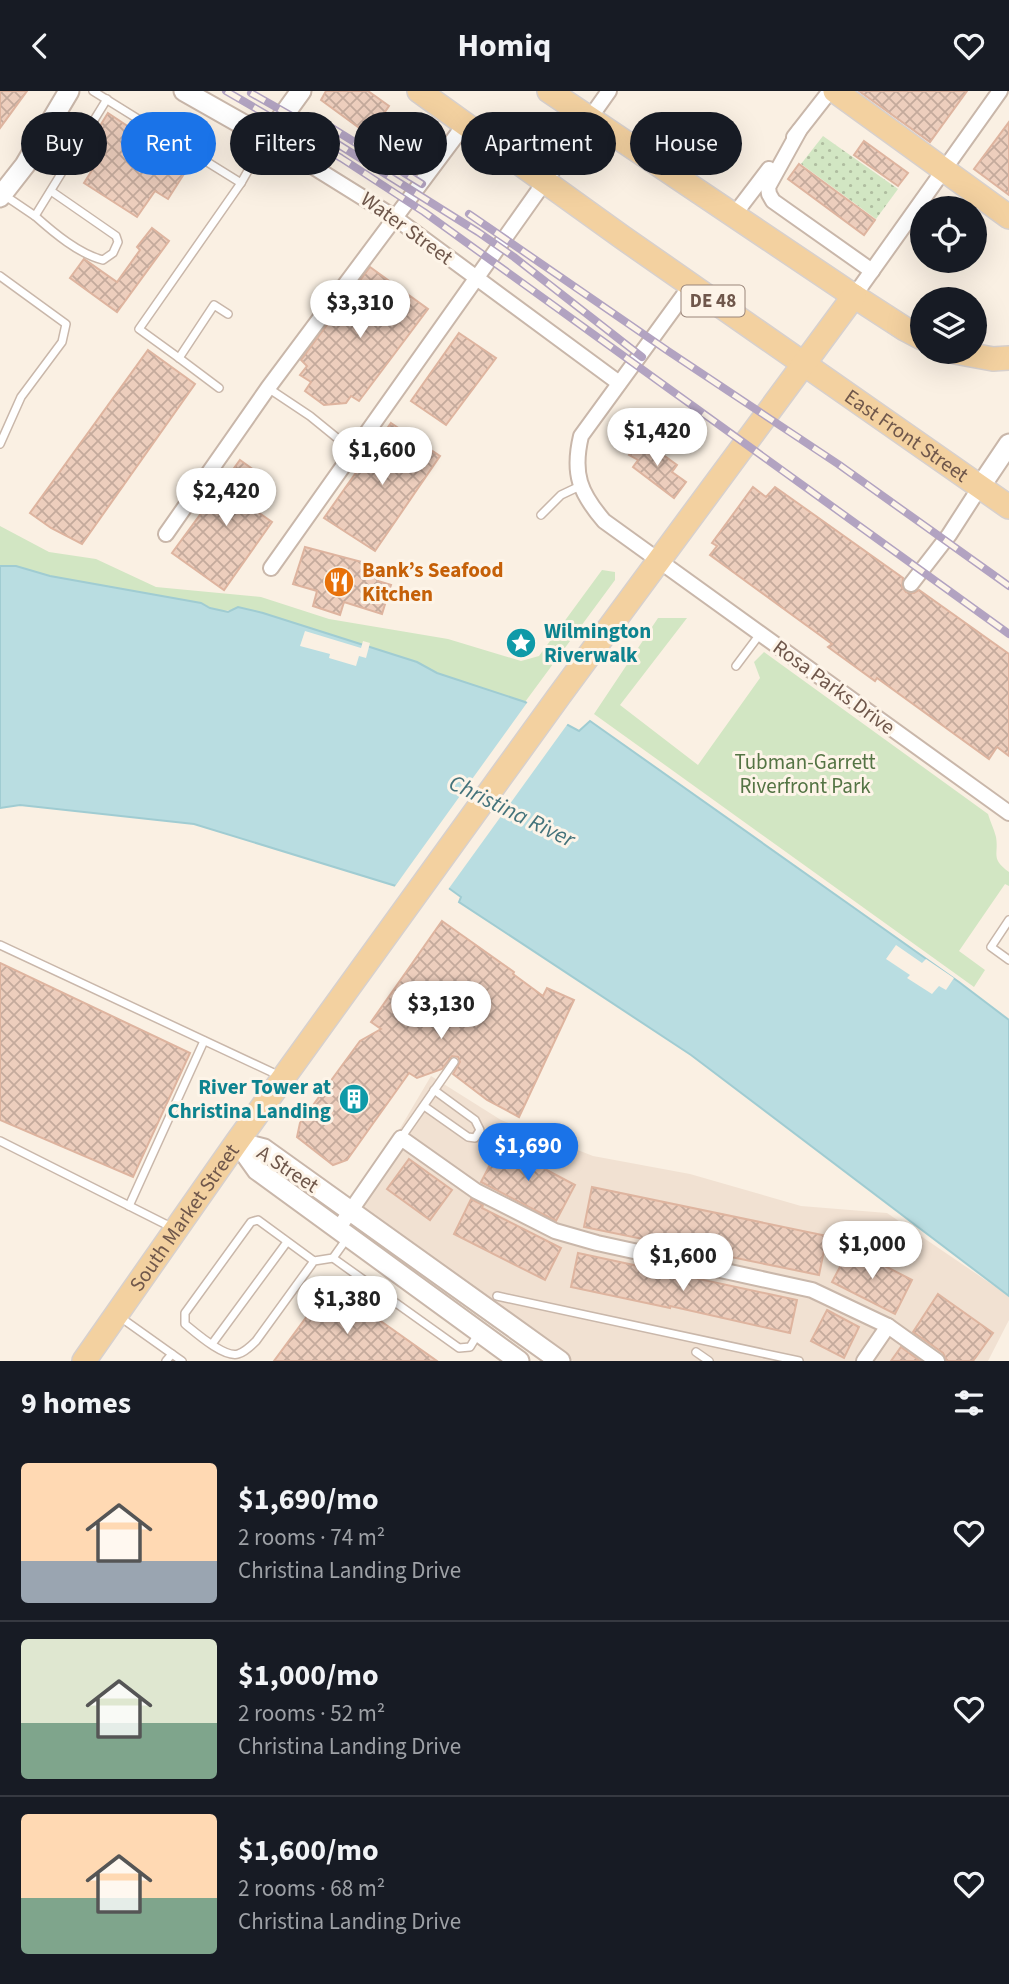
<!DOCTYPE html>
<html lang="en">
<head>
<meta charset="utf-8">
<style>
  :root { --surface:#171b24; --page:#20242c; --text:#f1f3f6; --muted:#9ea1a6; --line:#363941; --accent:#1a73e8 }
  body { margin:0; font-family:"Source Sans 3",sans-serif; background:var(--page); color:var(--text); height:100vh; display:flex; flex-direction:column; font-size:26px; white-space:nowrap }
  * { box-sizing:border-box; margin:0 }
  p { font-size:23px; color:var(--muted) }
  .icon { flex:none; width:38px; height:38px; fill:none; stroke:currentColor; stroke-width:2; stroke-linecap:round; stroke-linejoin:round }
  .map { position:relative; height:1270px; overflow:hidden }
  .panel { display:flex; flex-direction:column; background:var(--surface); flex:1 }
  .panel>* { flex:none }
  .top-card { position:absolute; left:21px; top:21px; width:968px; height:63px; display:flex; gap:14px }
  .fabs { position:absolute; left:910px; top:105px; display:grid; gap:14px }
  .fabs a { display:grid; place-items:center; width:77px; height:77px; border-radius:50%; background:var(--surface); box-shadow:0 7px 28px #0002; font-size:35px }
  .price { position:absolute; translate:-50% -60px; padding:0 16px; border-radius:24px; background:#fff; color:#222; font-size:23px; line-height:46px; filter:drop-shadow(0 2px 4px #0008) }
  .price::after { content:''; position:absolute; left:50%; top:42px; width:21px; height:16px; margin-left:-10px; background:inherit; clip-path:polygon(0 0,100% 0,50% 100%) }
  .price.current { background:var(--accent); color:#fff }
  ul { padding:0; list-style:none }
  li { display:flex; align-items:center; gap:21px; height:175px; padding:0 21px }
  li+li { border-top:2px solid var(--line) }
  li span { display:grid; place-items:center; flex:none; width:196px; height:140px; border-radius:7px; color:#555 }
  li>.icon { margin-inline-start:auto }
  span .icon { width:84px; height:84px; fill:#fffc; stroke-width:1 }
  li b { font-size:30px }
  h2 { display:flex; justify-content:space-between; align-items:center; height:84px; padding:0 21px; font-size:30px }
  .tag { padding:0 24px; border-radius:32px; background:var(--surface); box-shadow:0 7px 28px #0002; font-size:24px; line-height:63px }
  .tag.current { background:var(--accent); color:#fff }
  header { display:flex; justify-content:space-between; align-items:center; height:91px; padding:0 21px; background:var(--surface); font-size:32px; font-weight:700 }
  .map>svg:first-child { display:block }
  .residential { fill:#f1e1d2 }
  .grass { fill:url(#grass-dots) }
  .park { fill:#d2e6c3 }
  .water { fill:#b9dde1; stroke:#a0ccd2; stroke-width:2 }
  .pier { fill:#faf0e3 }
  .building { fill:url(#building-cross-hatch); stroke:#deb49f; stroke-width:2 }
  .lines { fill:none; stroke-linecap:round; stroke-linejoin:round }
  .service-casing { stroke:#c9b7aa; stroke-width:10 }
  .minor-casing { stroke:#c9b7aa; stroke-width:18 }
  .tertiary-casing { stroke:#c9b7aa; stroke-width:23 }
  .primary-casing { stroke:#d7d0cd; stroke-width:26 }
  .service { stroke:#fff; stroke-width:7 }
  .minor { stroke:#fff; stroke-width:14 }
  .tertiary { stroke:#fff; stroke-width:19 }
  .primary { stroke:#f3d1a0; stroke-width:23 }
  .rail-casing { stroke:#b2a3c1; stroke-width:8 }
  .rail { stroke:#fdf4e8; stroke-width:5; stroke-dasharray:16; stroke-linecap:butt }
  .labels { text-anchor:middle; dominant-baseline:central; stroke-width:6; stroke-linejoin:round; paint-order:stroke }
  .shield { fill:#fdf4e8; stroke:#9a867a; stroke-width:2 }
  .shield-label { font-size:19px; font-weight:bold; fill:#6f574b }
  .street-label { font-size:21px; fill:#6f574b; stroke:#fdf4e8 }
  .food-label { font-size:21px; font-weight:bold; fill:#c56008; stroke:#fdf4e8; text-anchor:start }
  .culture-label { font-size:21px; font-weight:bold; fill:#0d838f; stroke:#fdf4e8; text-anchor:start }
  .park-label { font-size:21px; fill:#547444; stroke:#fdf4e8 }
  .water-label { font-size:23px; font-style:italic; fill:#44737b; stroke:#fdf4e8 }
</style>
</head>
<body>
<header><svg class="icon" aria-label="back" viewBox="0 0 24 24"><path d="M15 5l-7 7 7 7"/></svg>Homiq<svg class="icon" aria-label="heart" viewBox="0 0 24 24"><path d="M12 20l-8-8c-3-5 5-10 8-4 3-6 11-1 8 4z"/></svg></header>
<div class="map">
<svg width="1009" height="1270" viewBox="0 0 1009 1270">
  <defs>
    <pattern id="grass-dots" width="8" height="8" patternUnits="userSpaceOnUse" patternTransform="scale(1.75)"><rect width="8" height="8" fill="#d2e6c3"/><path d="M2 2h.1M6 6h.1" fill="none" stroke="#afbda0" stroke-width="1.8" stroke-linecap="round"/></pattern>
    <pattern id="building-cross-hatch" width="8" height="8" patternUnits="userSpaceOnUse" patternTransform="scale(1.75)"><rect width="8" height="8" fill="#edcebd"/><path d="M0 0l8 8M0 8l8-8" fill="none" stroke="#c4aa9c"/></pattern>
  </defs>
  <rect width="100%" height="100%" fill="#faf0e3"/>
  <polygon class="residential" points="431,985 501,1029 593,1065 690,1083 801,1115 887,1122 1009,1205 1009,1229 988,1270 573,1270 353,1117"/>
  <polygon class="grass" points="823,45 898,98 876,128 801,73"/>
  <g class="park">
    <path d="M0,435L49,461L96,468L156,496L261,506L329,528L448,548L521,570L539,565L602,479L615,481V489L525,611L437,582L417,571L239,516C224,523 215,519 201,512L50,485L16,475H0Z"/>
    <path d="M658,527H687L620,614L698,674L760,587L754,571L764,561L988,723C990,730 994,738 996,746C999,764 990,767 1009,781V795L1005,793L959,860L985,879L974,896L594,623Z"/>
  </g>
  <polygon class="water" points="0,475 16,475 50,485 201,512 210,517 228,521 238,516 263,522 417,571 437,582 525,611 579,640 590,630 959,891 1009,929 1009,1205 691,964 459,811 461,806 414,772 396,795 194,733 20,714 0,717"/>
  <g class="pier">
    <polygon points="305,540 361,557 363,550 370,552 366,567 359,565 356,575 329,567 330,563 300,555"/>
    <polygon points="529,609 569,631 447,800 414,777 398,798 393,798"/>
    <polygon points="896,854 922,872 926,868 954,887 946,899 939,895 932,903 907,887 910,884 886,868"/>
  </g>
  <g class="building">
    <polygon points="0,0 27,0 0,37"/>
    <polygon points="326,0 368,0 389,15 369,44 321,9"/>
    <polygon points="859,0 967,0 930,51"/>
    <polygon points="108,22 135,40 137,37 189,75 168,108 155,100 137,126 84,92 101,65 87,56"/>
    <polygon points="1009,31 1009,104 974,78"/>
    <polygon points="864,50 908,82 898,95 854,64"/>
    <polygon points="799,73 875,129 864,144 788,88"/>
    <polygon points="152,137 169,150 117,221 70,187 84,168 117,191 140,159 137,156"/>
    <polygon points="370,176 428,218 359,310 351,305 346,312 324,314 305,300 311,291 300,284 307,275 301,269"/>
    <polygon points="459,242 496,267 446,334 411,310"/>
    <polygon points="148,259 195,293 82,453 51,437 30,422"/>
    <polygon points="391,332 440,365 375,460 324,427"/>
    <polygon points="641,348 677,374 672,381 686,391 674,407 633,376 638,369 629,364"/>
    <polygon points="240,369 261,384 255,394 267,402 255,419 272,431 224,499 172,462"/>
    <polygon points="753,396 766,406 775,396 903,487 902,496 906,501 914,502 919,499 1009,563 1009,665 997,656 989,668 877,587 875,590 828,556 832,553 710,464 717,455 712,452"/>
    <polygon points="305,456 366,472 361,480 379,485 378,490 391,494 382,523 344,511 340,524 313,515 317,500 293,493"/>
    <polygon points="442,830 514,881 513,883 543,905 547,897 574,909 519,1026 487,1009 453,983 460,971 458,966 452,965 442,978 417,987 409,982 347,1069 333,1074 297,1046 300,1032 360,950 381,938 371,931"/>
    <polygon points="0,872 190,962 133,1086 0,1029"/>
    <polygon points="500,1054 575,1094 556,1130 481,1091"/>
    <polygon points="409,1068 452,1099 430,1129 387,1098"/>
    <polygon points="592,1096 827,1145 819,1184 584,1136"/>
    <polygon points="471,1108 483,1114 482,1117 561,1157 545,1189 454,1143"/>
    <polygon points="850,1157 912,1189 895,1223 832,1191"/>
    <polygon points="578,1162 797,1209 790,1242 670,1215 670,1217 571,1196"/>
    <polygon points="330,1194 437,1270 274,1270"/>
    <polygon points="938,1203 993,1242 973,1270 947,1270 943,1262 913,1241"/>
    <polygon points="827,1219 859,1236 844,1267 811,1250"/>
    <polygon points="901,1256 920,1270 891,1270"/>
  </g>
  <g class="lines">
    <g class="service-casing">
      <g id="service">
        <polyline points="93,0 241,92"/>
        <polyline points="4,104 35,125 107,8"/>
        <path d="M35,125C54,142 79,163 103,169L113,162L118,151L116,145L51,100"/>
        <polyline points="0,185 66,233 62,251 21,306 0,353"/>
        <polyline points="228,223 214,214 179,267 139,238 241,92 266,48"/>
        <polyline points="179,267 219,297"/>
        <polyline points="268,297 310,325 353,360"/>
        <polyline points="541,424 561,404 580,395"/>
        <polyline points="736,575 760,543"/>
        <polyline points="1009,829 991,856 1009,869"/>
        <polyline points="0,854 280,985"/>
        <polyline points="424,1015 468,1046 475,1047 480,1039 475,1029 434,999"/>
        <polyline points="401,1047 454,971"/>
        <polyline points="0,1050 171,1136"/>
        <polyline points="129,1115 204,950"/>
        <polyline points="333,1167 459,1257 470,1256 478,1243"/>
        <path d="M314,1170L258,1129L251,1131L185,1222V1233C196,1242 224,1267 238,1263C245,1261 251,1255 256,1250L314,1170L333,1167L348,1146"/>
        <polyline points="497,1205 799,1270"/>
        <polyline points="120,1226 172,1263 166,1270"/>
        <polyline points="212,1253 287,1151"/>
        <polyline points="696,1261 709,1270"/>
        <polyline points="172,1263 182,1270"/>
      </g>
    </g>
    <g class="minor-casing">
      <g id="minor">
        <polyline points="799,40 768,96 769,103 773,110 872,180"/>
        <polyline points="794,46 830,0"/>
        <polyline points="267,47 394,126 619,292"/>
        <polyline points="734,124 769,78"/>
        <path d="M691,194L581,345C572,383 580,402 604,430L1009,722"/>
        <polyline points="854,205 1000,0"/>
        <polyline points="166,443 268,297 465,33"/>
        <polyline points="271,477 609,0"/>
        <polyline points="911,493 949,444 980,396"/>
        <polyline points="338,1138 401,1047 476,1100 555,1140 597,1152 812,1199 888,1235 937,1270"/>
        <polyline points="864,1270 888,1235"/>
      </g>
    </g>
    <g class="tertiary-casing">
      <g id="tertiary">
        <polyline points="184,0 267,47 301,0"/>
        <polyline points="0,106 25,74 69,0"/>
        <polyline points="980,396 1009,353"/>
        <polyline points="237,1051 264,1058 560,1270"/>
        <polyline points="237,1051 257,1079 519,1270"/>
      </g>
    </g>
    <g class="primary-casing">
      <g id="primary">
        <path id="s1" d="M419,0L622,146L1009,416"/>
        <polyline points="549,0 854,205 905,238 922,247"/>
        <polyline points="835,0 1009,126"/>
        <polyline points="955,261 993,268 1009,267"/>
        <path id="s2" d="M84,1270L237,1051L559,605L854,205"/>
      </g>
    </g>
    <use href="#service" class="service"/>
    <use href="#minor" class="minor"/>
    <use href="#tertiary" class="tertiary"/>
    <use href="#primary" class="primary"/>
    <g class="rail-casing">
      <g id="rail">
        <polyline points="226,0 341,67 424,121 1009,543"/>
        <polyline points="251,2 304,32 478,141 514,166 642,266"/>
        <polyline points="327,34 422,93"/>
        <polyline points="469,123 668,260 838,373 1009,495"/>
      </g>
    </g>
    <use href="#rail" class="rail"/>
  </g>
  <defs>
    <g id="restaurant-disc" transform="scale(1.575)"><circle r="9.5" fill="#e8710a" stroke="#fdf4e8"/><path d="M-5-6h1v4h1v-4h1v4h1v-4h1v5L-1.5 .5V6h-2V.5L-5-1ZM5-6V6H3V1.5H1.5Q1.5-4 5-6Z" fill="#fff"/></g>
    <g id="sight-disc" transform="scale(1.575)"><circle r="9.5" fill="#0f9aa8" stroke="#fdf4e8"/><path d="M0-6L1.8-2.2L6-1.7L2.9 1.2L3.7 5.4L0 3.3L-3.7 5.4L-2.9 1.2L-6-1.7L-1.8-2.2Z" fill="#fff"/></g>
    <g id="building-disc" transform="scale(1.575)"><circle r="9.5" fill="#0f9aa8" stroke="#fdf4e8"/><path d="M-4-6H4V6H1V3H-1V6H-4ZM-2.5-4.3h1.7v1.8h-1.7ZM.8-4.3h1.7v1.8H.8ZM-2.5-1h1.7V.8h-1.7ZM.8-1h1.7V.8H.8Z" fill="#fff"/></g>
  </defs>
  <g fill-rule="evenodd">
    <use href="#restaurant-disc" x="339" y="491"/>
    <use href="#sight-disc" x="521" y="552"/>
    <use href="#building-disc" x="354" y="1008"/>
  </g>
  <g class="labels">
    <rect class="shield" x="681.5" y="194.5" width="63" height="31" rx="5"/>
    <g class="shield-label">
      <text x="713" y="210">DE 48</text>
    </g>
    <g class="street-label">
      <text transform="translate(407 137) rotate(36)">Water Street</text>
      <text stroke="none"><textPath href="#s1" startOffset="597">East Front Street</textPath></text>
      <text transform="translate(834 596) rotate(36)">Rosa Parks Drive</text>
      <text transform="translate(288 1078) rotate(33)">A Street</text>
      <text stroke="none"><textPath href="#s2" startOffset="175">South Market Street</textPath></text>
    </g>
    <g class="food-label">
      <text x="362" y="479">Bank’s Seafood<tspan x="362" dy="24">Kitchen</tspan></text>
    </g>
    <g class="culture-label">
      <text x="544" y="540">Wilmington<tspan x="544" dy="24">Riverwalk</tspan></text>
      <text x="331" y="996" text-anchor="end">River Tower at<tspan x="331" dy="24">Christina Landing</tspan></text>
    </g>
    <g class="park-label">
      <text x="805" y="671">Tubman-Garrett<tspan x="805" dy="24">Riverfront Park</tspan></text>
    </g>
    <g class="water-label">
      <text transform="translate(512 720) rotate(26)">Christina River</text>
    </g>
  </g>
</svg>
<div class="fabs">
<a><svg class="icon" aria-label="locate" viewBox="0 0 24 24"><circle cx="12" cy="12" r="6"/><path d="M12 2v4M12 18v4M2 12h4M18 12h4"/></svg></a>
<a><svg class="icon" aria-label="layers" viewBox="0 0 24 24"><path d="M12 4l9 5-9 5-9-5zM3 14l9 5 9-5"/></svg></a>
</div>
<b class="price" style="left:360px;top:249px">$3,310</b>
<b class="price" style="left:657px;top:377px">$1,420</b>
<b class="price" style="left:382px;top:396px">$1,600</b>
<b class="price" style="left:226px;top:437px">$2,420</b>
<b class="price" style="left:441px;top:950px">$3,130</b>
<b class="price current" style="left:528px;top:1092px">$1,690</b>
<b class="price" style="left:872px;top:1190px">$1,000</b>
<b class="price" style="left:683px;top:1202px">$1,600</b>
<b class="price" style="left:347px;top:1245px">$1,380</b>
<div class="top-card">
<a class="tag">Buy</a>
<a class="tag current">Rent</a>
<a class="tag">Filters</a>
<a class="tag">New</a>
<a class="tag">Apartment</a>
<a class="tag">House</a>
</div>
</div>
<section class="panel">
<h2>9 homes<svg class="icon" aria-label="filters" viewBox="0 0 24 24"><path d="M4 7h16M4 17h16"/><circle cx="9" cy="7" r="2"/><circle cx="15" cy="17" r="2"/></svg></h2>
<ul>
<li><span style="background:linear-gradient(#ffd9b3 70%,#9aa5b1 0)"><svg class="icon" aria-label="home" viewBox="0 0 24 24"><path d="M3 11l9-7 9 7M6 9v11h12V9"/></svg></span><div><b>$1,690/mo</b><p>2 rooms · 74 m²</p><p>Christina Landing Drive</p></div><svg class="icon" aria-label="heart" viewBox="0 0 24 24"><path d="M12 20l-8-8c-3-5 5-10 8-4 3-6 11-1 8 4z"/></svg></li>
<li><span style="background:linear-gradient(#dfe7d0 60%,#7fa58c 0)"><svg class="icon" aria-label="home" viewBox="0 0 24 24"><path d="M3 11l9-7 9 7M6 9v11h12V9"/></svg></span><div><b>$1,000/mo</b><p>2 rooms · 52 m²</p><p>Christina Landing Drive</p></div><svg class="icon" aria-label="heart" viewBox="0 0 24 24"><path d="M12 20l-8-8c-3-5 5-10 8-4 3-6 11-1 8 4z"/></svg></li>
<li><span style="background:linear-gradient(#ffd9b3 60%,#7fa58c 0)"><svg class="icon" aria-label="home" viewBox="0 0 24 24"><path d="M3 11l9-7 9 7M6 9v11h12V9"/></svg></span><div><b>$1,600/mo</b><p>2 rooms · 68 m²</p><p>Christina Landing Drive</p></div><svg class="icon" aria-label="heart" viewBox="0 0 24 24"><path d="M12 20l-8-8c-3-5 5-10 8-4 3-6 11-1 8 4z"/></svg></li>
</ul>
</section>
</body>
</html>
